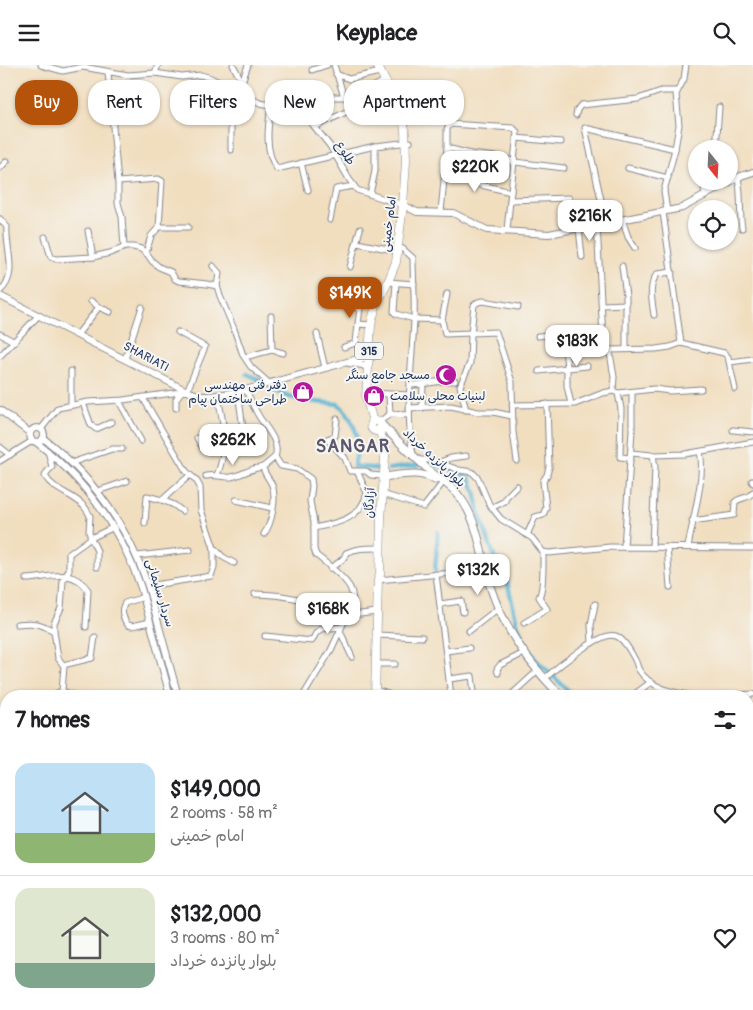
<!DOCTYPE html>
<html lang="en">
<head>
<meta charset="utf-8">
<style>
  :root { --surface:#fff; --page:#f6f6f6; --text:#202124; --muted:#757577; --line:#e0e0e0; --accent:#b45309 }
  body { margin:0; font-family:Pangolin,"Playpen Sans Arabic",sans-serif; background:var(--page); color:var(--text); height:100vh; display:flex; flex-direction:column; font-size:19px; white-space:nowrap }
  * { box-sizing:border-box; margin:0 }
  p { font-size:16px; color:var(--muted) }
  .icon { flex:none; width:28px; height:28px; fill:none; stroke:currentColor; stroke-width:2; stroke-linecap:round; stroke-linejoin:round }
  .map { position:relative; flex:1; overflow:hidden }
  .details { position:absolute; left:0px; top:625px; width:754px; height:320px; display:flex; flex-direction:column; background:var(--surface); border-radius:20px 20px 0 0; box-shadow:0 1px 4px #0004 }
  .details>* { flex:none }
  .banner { position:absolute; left:15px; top:15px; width:500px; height:45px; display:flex; gap:10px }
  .needle { width:32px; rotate:162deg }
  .buttons { position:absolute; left:688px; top:75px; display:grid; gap:10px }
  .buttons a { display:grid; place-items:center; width:50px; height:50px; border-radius:50%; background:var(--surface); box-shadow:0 1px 4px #0004; font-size:25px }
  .price { position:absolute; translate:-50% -42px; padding:0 11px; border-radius:10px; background:#fff; color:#222; font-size:16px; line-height:32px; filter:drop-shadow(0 1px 2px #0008) }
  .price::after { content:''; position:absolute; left:50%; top:30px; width:15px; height:11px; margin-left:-8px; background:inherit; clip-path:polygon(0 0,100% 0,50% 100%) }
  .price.on { background:var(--accent); color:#fff }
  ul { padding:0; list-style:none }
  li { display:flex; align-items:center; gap:15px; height:125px; padding:0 15px }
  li+li { border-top:1px solid var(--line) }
  li span { display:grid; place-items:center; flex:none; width:140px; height:100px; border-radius:15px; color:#555 }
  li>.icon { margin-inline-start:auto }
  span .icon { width:60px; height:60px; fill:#fffc; stroke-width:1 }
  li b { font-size:21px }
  h2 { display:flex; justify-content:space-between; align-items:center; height:60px; padding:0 15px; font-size:21px }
  .chip { padding:0 18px; border-radius:20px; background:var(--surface); box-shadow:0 1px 4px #0004; font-size:18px; line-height:45px }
  .chip.on { background:var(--accent); color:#fff }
  header { display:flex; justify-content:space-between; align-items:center; height:65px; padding:0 15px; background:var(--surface); font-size:22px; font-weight:700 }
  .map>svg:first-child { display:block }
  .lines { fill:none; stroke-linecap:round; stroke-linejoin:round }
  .canal { stroke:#53b0d1; stroke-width:4.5 }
  .minor-casing { stroke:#86868e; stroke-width:7 }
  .tertiary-casing { stroke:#86868e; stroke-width:8 }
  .secondary-casing { stroke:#86868e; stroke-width:9 }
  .primary-casing { stroke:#86868e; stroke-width:9 }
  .minor { stroke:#fff; stroke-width:5 }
  .tertiary { stroke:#fff; stroke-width:6 }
  .secondary { stroke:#fff; stroke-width:7 }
  .primary { stroke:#fff; stroke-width:8 }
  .labels { text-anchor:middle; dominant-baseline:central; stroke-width:4; stroke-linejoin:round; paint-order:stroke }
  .shield { fill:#f6f6f2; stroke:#5d6b8a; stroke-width:1 }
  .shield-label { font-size:11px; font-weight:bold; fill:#1b2f5e }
  .street-label { font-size:12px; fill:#1b2f5e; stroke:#f6f6f2 }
  .poi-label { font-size:12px; fill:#1b2f5e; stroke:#f6f6f2; text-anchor:end }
  .district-label { font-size:18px; font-weight:bold; letter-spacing:1px; fill:#5c576e; stroke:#f6f6f2 }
</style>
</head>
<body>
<header><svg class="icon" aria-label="menu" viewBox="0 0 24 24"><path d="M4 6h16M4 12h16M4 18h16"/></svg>Keyplace<svg class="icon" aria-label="search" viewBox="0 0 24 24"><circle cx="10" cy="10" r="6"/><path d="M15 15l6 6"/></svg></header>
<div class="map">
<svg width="753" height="945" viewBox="0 0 753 945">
  <rect width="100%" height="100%" fill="#f6f6f2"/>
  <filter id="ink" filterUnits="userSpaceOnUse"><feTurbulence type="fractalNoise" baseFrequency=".02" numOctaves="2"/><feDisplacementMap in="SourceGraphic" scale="10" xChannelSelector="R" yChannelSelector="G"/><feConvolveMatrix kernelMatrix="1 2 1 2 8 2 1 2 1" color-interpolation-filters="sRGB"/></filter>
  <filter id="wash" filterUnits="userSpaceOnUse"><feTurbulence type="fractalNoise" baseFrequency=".0096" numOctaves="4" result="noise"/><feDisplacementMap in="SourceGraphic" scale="20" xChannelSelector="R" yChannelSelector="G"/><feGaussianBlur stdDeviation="1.12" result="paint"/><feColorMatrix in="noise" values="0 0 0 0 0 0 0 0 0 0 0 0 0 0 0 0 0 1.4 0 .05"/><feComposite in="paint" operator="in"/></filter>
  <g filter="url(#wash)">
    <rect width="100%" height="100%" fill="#f1debf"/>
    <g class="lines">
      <g class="canal">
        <polyline points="247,309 260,315"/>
        <path d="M270,324C292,336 314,337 338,339C350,348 358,367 358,381C358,387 355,395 354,401L379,404"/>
        <polyline points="428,400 439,401 465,410 470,414 475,426 480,452 499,505 507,516 517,558 523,573 535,594 574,631"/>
        <polyline points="389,404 418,400"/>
        <polyline points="435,506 438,467"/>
      </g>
    </g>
  </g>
  <g filter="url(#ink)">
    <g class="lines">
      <g class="minor-casing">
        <g id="minor">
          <polyline points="41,0 63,6 83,2 128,10 155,8 182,12 201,10 211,13 260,38 286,43 309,55 330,81 349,114 357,125 403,140"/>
          <polyline points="233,0 242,17"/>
          <polyline points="334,0 344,32 355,32 384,16"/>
          <polyline points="312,5 327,0"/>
          <polyline points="108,7 118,117 118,138 122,152 124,182"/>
          <polyline points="155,8 158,0"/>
          <polyline points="336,9 349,14 380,7"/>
          <polyline points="316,19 320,32 344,32"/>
          <polyline points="242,29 242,17 248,0"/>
          <path d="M271,40C268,61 264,86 277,104L375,81L410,77"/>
          <polyline points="576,50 577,45 581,40 638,34 661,26 677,26"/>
          <polyline points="315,62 350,45 354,42 355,32"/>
          <polyline points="516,73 561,77"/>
          <polyline points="447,83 471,89 503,93 515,97 564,103"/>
          <polyline points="716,84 719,42"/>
          <polyline points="231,85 231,45 237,26"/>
          <polyline points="301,98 308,125"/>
          <polyline points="0,103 7,96"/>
          <polyline points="628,103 668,113"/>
          <polyline points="444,108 481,120 511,127"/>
          <path d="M738,113C742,130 739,146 742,163"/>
          <polyline points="118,117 158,114 162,116 159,162 151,171 146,188"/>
          <polyline points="370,129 375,106 375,81"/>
          <polyline points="705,131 704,123 707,116"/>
          <polyline points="510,135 569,133 571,165"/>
          <polyline points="667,146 664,126 675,84 679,60 676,29 684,14 686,0"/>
          <polyline points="441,147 447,83 447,64 450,59 513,63 517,67 507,165"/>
          <polyline points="663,147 681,278"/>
          <path d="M0,154L7,162C5,183 19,210 0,226"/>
          <polyline points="622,154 628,172 635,183"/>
          <polyline points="330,155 336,124 354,121"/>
          <polyline points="606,157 585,63 675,84"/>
          <polyline points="597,159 603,273 610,288 614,312 613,326"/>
          <polyline points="159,162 188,162"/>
          <polyline points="579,163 582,192"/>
          <polyline points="88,166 93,192"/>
          <polyline points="45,172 51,192 56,194 93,192 110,188 126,182 133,182 141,184 148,190 152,196 159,202 171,207 175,214 179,216 207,219 217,221"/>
          <polyline points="357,178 398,186"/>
          <path d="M403,184L413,193C413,214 415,234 414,255C412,300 405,346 413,390"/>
          <polyline points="213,201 219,208 217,221 220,231 234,264 243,290 251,302 269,318"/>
          <polyline points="622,201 626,231 626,284"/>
          <polyline points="350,202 360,164"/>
          <polyline points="388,217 414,219"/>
          <polyline points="396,218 394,247 396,249 414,254 442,255"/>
          <polyline points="447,229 442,255 445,269 496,267 512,317 513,367 517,396"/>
          <polyline points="91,236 99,242 110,247"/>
          <polyline points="602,240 626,239"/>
          <polyline points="346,241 360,243 358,259"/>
          <path d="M654,250C652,235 648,221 657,209L672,207"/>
          <polyline points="271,251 272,285"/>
          <polyline points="0,269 15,277"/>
          <polyline points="317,269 325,303"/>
          <polyline points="563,269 567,301 567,321 571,339"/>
          <polyline points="77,270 99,242"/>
          <polyline points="538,271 580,267"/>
          <polyline points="344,282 356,278 358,259 371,260"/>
          <polyline points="608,285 656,284 670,282 681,278 724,288 728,292 735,324"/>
          <polyline points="0,291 39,250"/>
          <polyline points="245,292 272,285 283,288"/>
          <polyline points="125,294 142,242"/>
          <polyline points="730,297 753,294"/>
          <polyline points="539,306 587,301"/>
          <path d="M411,320C426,320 440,314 455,316"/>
          <path d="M246,325C250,334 256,348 262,356C269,366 280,379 275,392"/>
          <polyline points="238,327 244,371 249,386"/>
          <polyline points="370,328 410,330"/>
          <polyline points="618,328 621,344 620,392 631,393"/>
          <path d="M217,330C224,355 228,385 217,410"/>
          <polyline points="143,333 186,406 196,415 200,422 201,445 214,483 214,502 211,511 148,521"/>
          <polyline points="119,336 141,376"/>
          <polyline points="83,338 91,360 96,364 112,357"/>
          <polyline points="71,340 71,306"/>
          <polyline points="512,340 575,339 603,328 613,326 618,328 654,324 670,326 701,324"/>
          <polyline points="176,343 176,334 181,327"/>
          <polyline points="409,343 451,341 478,347 493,347 512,351"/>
          <polyline points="422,343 423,320"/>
          <polyline points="466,345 460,321 470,298 471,269 474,240 478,237 483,236 518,242"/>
          <polyline points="390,349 409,350"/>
          <polyline points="337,354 335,371 327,374 345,393 350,406 366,406 371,410 381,411"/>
          <polyline points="379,357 390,349 389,330"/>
          <polyline points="41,364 58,343 88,337 123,335 187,326 205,282 178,267"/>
          <polyline points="733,365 753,367"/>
          <polyline points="197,373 204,385 224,382"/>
          <polyline points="0,382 10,390"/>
          <path d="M48,386L52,402L47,407L45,411C55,429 81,429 90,451L89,467L91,473L69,489V505L63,516L61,543L54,558V566L58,593L64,601L62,626"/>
          <polyline points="631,388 653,390 685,389 753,377"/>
          <polyline points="419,395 432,395 459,405 472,407 478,413 489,439 501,454 532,473 543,487 549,488 610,482 753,483"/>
          <polyline points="0,396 32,376"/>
          <polyline points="440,397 451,393 466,391"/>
          <polyline points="71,398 112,384 122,384"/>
          <path d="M206,411C216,409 223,413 231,412C242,410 251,403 263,402"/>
          <polyline points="752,416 753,418"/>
          <polyline points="98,426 127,416"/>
          <polyline points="382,429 424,442 441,420"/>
          <polyline points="162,435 174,440 182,446"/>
          <polyline points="236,435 272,443"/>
          <polyline points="493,442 505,436 506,432 517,421"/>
          <path d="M692,456L734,450L735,437C740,432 749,434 753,427"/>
          <polyline points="145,458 147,431 162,435 190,410"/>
          <path d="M314,463C338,458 361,454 367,428L357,406"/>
          <path d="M264,469C272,458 277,433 272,420C269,413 264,409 263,402L275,392"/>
          <polyline points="527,470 535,452 543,450 546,443 543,416 547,410 549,402 547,339"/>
          <polyline points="624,482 632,366 632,327"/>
          <polyline points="652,482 655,402 653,390"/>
          <polyline points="667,482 670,522"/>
          <path d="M688,482C692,457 706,409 700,387"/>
          <polyline points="214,483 223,492 234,498"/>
          <polyline points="137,491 190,485"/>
          <polyline points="453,496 481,496"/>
          <polyline points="97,502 97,486 91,473 114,462"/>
          <path d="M330,503C336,499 344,496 346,488C356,483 365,483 377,483"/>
          <polyline points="436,509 451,631"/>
          <path d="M26,514C50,513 72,502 88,525L86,562"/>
          <polyline points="378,515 483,505"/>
          <path d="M255,529C289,529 320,539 352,550C353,542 354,533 351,525C348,515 325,497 316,490L314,484V458L310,436L312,421L311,414L297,404L281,401L275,392"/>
          <path d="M144,532L125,538C120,545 123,554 128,560L132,561L150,557"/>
          <polyline points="440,539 461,536 463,547"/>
          <path d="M524,558L547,544L539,532C544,525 543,497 543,487"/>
          <path d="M17,559C34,557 39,558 54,566"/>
          <polyline points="340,566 352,592"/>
          <polyline points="469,566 496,545"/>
          <polyline points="376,570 422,572"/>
          <polyline points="265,571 312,576 316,568 321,564 341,562"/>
          <polyline points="592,578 591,560 595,539"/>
          <polyline points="446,586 469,583"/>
          <polyline points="376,599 395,599"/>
          <polyline points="63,600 92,593 95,572"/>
          <polyline points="498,608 497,604 500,600 520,590"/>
          <polyline points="449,614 472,611 474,627"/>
          <path d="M544,614C555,604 601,565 616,571C624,574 631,587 635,595C637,598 637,602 639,605C650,623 674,628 693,631"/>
          <polyline points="376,625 394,631"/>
          <polyline points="54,631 55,629 62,626 77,631"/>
          <polyline points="303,631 331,585 345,555 352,550 377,547"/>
          <polyline points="512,631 511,630 534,609"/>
          <polyline points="632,631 651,617"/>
          <polyline points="723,631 753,629"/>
          <polyline points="749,668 749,662 753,659"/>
          <polyline points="748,723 752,720"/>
          <polyline points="748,749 753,752"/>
          <polyline points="0,861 6,863"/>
          <polyline points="569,939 570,945"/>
          <polyline points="675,939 675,945"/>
          <polyline points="130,945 141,939"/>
          <polyline points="259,945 261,939"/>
          <polyline points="657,945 664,939"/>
        </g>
      </g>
      <g class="tertiary-casing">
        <g id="tertiary">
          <polyline points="407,142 417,147 453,148 487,165 549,169 682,143 741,111 753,107"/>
          <polyline points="0,231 187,326 201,331 211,331 238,327 358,294 372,292"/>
          <polyline points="349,298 363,300 368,304"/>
          <polyline points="0,345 30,368"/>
          <circle cx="37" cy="370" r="7"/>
          <path d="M43,373C92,411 128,462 148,521L178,631"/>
          <path d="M36,377C85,415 121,464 141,523L170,631"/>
        </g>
      </g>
      <g class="secondary-casing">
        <g id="secondary">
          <path d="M381,359C397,375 413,391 430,406C439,414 452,421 459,431C480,457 481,494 491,524C505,566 530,600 561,631"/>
          <path d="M383,412C401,410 420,405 435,415"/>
          <polyline points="748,811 753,814"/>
          <polyline points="748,824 753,827"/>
        </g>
      </g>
      <g class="primary-casing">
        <g id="primary">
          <circle cx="376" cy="361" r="5"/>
          <polyline points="373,357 366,332 371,260 376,240 388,217 396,197 403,140 406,96 405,65 402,48 377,0"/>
          <polyline points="375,631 378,515 380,510 381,454 385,392 385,382 379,364"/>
          <polyline points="370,945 370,939"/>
          <polyline points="378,945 378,939"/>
        </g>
      </g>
      <use href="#minor" class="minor"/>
      <use href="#tertiary" class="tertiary"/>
      <use href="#secondary" class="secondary"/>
      <use href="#primary" class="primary"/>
    </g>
  </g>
  <defs>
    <g id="mosque-disc" transform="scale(1.125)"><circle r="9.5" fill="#b5179e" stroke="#f6f6f2"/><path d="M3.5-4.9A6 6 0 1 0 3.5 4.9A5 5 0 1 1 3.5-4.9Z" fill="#fff"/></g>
    <g id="shop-disc" transform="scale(1.125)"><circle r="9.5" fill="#b5179e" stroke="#f6f6f2"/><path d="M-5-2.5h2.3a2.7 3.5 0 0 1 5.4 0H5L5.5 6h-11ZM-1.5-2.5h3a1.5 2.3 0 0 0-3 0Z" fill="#fff"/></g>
  </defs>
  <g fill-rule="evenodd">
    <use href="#mosque-disc" x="446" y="310"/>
    <use href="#shop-disc" x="303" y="327"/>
    <use href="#shop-disc" x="374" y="331"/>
  </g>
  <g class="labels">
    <rect class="shield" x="355" y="277.5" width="28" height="17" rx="4"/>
    <g class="shield-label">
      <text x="369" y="286">315</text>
    </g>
    <g class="street-label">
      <text transform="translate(345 88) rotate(59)">طلوع</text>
      <text transform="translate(389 159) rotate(-83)">امام خمینی</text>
      <text transform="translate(146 292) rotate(28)">SHARIATI</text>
      <text transform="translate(434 393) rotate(43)">بلوار پانزده خرداد</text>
      <text transform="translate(370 438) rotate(-87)">آزادگان</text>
      <text transform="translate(160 528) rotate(73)">سردار سلیمانی</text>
    </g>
    <g class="poi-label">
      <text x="430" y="310">مسجد جامع سنگر</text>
      <text x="287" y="320">دفتر فنی مهندسی<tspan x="287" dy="14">طراحی ساختمان پیام</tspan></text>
      <text x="390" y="331" text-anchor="start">لبنیات محلی سلامت</text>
    </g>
    <g class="district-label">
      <text x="353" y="381">SANGAR</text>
    </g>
  </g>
</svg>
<div class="buttons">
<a><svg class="needle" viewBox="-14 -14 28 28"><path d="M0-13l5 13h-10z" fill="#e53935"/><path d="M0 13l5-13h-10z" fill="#757577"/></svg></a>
<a><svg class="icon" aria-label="locate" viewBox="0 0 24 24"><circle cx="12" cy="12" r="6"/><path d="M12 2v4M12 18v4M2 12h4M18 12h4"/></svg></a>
</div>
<b class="price" style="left:475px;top:128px">$220K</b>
<b class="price" style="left:590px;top:177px">$216K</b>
<b class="price on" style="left:350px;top:254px">$149K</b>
<b class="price" style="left:577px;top:302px">$183K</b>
<b class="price" style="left:233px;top:401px">$262K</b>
<b class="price" style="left:478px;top:531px">$132K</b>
<b class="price" style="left:328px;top:570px">$168K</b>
<div class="banner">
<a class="chip on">Buy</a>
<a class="chip">Rent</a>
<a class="chip">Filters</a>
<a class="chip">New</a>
<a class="chip">Apartment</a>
</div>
<section class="details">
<h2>7 homes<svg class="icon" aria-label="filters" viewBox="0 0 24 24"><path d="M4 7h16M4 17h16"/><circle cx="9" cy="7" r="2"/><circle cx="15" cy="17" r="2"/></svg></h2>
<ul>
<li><span style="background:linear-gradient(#bfe0f5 70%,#8fb573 0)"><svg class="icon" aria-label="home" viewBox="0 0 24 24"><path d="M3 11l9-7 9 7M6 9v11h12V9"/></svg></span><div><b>$149,000</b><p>2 rooms · 58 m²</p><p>امام خمینی</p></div><svg class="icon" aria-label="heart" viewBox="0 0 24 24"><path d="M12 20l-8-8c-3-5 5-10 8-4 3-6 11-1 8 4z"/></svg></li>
<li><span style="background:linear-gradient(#dfe7d0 75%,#7fa58c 0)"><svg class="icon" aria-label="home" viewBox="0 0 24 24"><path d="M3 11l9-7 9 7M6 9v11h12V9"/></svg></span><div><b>$132,000</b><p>3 rooms · 80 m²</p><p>بلوار پانزده خرداد</p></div><svg class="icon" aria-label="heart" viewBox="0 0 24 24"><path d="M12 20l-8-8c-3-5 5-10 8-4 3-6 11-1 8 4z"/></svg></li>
</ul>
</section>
</div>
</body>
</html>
